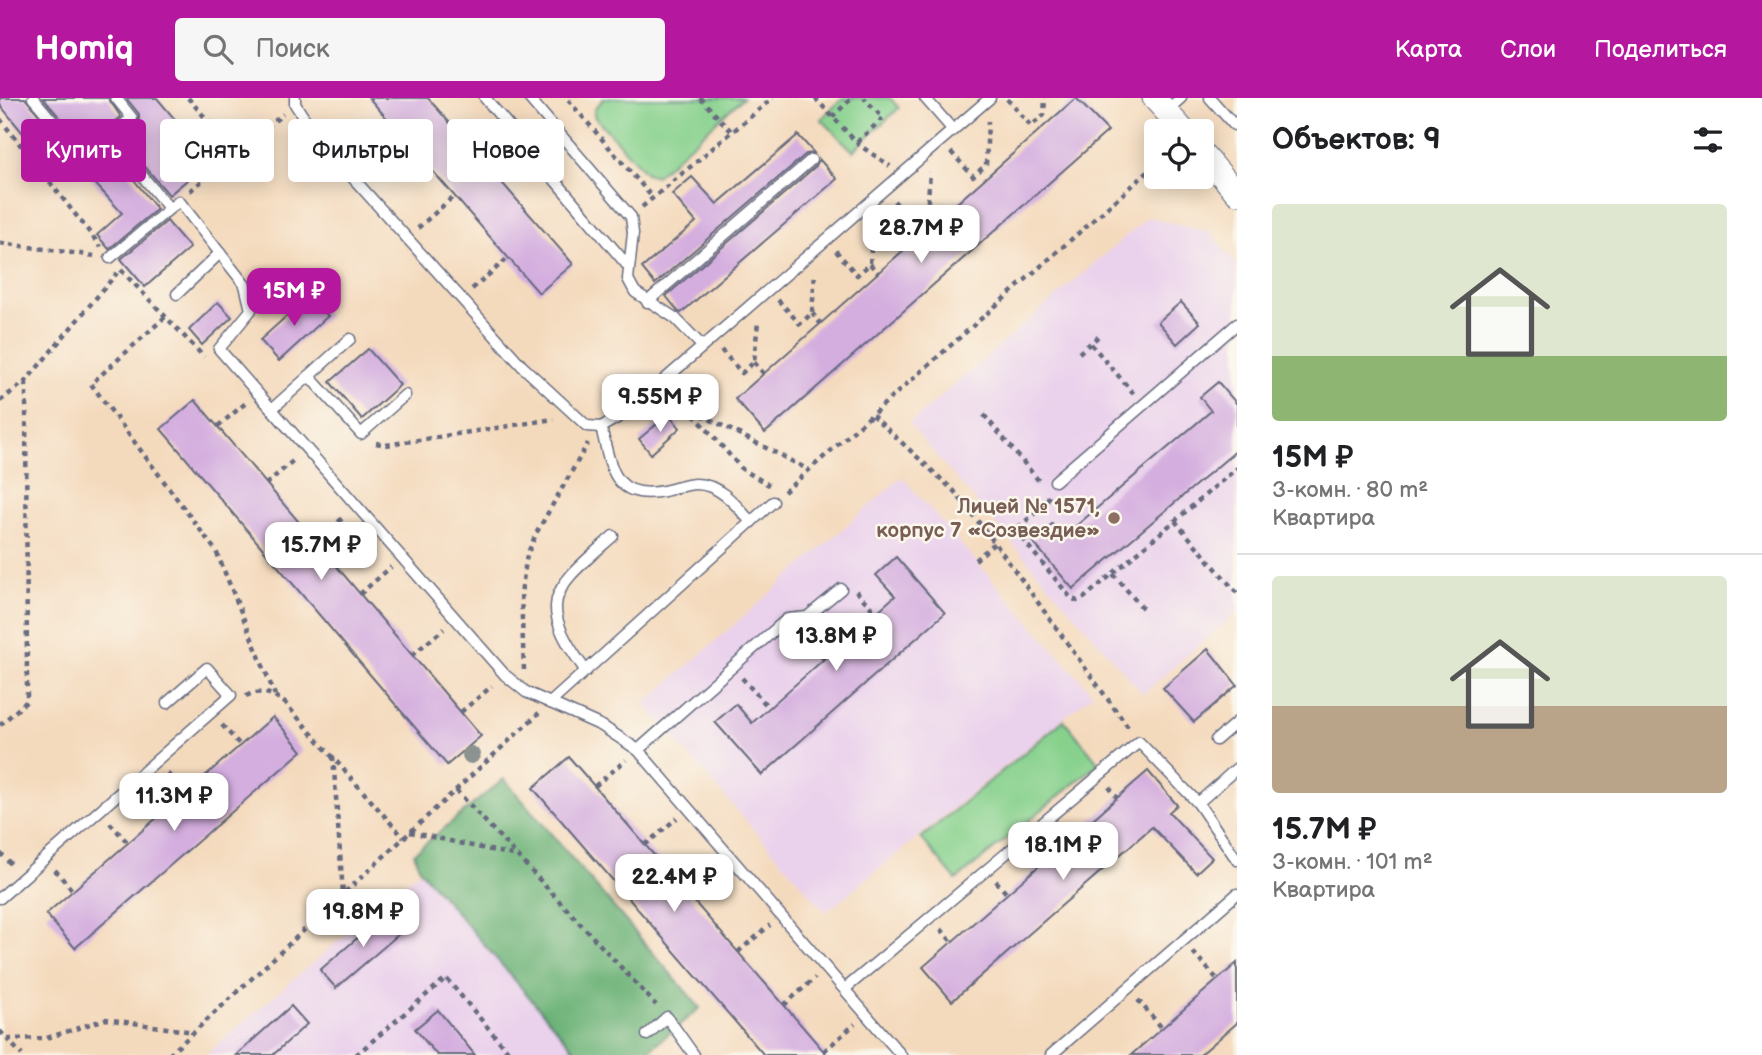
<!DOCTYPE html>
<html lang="ru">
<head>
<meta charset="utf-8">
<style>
  :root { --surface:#fff; --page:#f6f6f6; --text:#202124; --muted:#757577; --line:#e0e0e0; --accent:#b5179e }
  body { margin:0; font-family:"Balsamiq Sans",sans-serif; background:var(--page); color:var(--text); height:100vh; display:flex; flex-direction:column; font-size:26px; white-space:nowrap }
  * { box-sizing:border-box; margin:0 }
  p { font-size:23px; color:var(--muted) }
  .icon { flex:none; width:38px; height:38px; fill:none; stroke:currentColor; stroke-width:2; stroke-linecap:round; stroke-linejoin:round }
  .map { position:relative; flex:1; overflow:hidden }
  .panel { display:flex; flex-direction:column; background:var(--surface); width:525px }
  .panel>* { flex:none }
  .banner { position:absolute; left:21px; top:21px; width:665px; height:63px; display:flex; gap:14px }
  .fabs { position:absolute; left:1144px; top:21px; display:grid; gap:14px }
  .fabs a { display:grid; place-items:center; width:70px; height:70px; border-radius:7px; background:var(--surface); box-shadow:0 4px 18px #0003; font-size:35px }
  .price { position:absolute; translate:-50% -60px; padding:0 16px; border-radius:14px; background:#fff; color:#222; font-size:23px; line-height:46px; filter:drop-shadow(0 2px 4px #0008) }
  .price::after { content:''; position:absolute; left:50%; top:42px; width:21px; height:16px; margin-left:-10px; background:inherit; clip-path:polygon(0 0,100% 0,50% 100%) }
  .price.active { background:var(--accent); color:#fff }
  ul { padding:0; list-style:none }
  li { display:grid; align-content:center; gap:14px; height:371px; padding:0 35px }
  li+li { border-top:2px solid var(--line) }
  li span { display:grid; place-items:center; height:217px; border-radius:7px; color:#555 }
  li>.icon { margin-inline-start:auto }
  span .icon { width:126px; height:126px; fill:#fffc; stroke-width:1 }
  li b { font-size:30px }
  h2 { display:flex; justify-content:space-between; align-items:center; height:84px; padding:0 35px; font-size:30px }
  .tag { padding:0 24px; border-radius:7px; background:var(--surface); box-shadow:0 4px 18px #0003; font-size:24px; line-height:63px }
  .tag.active { background:var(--accent); color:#fff }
  header { display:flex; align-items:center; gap:42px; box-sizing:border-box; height:98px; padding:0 35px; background:var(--accent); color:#fff }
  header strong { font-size:33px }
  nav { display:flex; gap:38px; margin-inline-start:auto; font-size:24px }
  .search { width:490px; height:63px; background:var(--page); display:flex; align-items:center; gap:18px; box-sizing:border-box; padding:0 24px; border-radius:7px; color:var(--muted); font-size:26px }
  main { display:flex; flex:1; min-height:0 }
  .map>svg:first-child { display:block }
  .built { fill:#ead1ec }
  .green { fill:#87d18d; stroke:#518076; stroke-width:2 }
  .forest { fill:#6db378; stroke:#44716b; stroke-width:2 }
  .building { fill:#d4aedf }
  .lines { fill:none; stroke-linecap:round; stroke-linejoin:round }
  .lane-casing { stroke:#676b7f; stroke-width:13 }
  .street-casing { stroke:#676b7f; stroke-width:25 }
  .path { stroke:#676b7f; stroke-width:4.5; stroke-dasharray:5 5; stroke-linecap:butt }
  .lane { stroke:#fff; stroke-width:10 }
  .street { stroke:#fff; stroke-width:23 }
  .tree { fill:#8c928f }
  .education-dot { fill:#8d6e63; stroke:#fbf7ec; stroke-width:2.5 }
  .labels { text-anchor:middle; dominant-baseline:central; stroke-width:5; stroke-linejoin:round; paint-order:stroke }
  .education-label { font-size:21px; font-weight:bold; fill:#785e54; stroke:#fbf7ec; text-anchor:end }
</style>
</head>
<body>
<header>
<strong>Homiq</strong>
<div class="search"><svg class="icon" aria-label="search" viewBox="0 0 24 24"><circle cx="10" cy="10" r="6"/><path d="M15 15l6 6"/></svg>Поиск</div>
<nav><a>Карта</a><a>Слои</a><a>Поделиться</a></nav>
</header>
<main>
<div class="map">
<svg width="1237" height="957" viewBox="0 0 1237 957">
  <rect width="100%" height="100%" fill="#fbf7ec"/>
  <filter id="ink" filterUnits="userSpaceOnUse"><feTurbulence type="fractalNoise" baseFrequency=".0143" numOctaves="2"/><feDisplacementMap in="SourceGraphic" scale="14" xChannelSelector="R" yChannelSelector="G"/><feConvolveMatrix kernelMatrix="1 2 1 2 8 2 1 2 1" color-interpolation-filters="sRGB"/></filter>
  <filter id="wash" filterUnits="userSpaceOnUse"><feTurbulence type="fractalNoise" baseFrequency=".00686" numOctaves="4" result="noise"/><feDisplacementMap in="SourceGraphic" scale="28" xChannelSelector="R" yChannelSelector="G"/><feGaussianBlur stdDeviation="1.57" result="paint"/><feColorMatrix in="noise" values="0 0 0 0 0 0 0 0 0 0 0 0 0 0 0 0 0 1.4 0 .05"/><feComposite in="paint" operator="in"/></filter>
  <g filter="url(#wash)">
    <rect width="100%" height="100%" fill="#f4dabd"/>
    <g class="built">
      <polygon points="1148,119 1209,134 1237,167 1237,514 1143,596 909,326"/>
      <polygon points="902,379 1093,596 826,814 644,606"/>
      <polygon points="420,772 579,957 206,957"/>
    </g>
    <g class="green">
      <polygon points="604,0 743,0 656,78 646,75 594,18 594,12"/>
      <polygon points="843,0 890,0 899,10 853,53 821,21"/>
      <polygon points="1064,622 1099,665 956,782 921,740"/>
    </g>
    <polygon class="forest" points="504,681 700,910 643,957 579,957 420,772 414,755"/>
    <g id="blocks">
      <g class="building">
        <polygon points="0,0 25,0 80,66 88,65 108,49 157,111 109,151 97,137 122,115 70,58 53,72 0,7"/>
        <polygon points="43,0 108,0 121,19 84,48"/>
        <polygon points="126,0 157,0 210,63 169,97 120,39 139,22 139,16"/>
        <polygon points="369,0 428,0 573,166 539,195"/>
        <polygon points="1076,0 1108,33 765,335 735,301"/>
        <polygon points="798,37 814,55 806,56 655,186 642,170 696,124 672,96 692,79 717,106"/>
        <polygon points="819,61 837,81 681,215 678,213 666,198 816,68"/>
        <polygon points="167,123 190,150 145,189 121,161"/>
        <polygon points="309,198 328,218 279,263 260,242"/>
        <polygon points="218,204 232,219 202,247 189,232"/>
        <polygon points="1181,204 1200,225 1177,246 1158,224"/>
        <polygon points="368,251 400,287 362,321 330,284"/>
        <polygon points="1218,284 1237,306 1237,352 1073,491 1032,443 1052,426 1063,439 1211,313 1200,299"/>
        <polygon points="195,302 481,638 447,667 161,331"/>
        <polygon points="669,316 680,330 651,356 639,341"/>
        <polygon points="896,459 945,515 762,677 715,624 736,606 752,625 895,498 876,477"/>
        <polygon points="1208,551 1237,587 1194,624 1163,590"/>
        <polygon points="273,619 302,653 75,850 46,816"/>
        <polygon points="569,659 784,907 827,957 764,957 533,690"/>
        <polygon points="1148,673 1177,707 1169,714 1212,760 1196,775 1152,729 952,903 923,869"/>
        <polygon points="390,812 406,830 336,890 320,872"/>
        <polygon points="1237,865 1237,925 1200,957 1131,957"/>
        <polygon points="291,908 307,926 273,957 236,957"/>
        <polygon points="438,912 475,957 437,957 415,931"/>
      </g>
    </g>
  </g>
  <g filter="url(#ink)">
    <use href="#blocks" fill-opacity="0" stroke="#676b7f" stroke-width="2"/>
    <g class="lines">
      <g class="lane-casing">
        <g id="lane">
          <polyline points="33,0 83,59 132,20 116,0"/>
          <polyline points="295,0 295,6 317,40 523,269 587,328 601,329 626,315 990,0"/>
          <polyline points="485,0 628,168"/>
          <polyline points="529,0 631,119 633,135 628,181 635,194 675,220 702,248"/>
          <polyline points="925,0 953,32"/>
          <polyline points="1210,0 1234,27 1237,24"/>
          <polyline points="1166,13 1181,0"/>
          <polyline points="109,38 169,110"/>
          <polyline points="110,160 179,103 245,187 251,212 219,251 505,577 526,594 602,628 638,652 901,957"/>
          <polyline points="177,196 220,155"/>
          <polyline points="647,204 811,62"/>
          <polyline points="309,278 350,241"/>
          <polyline points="272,311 309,278 361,336 405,297"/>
          <path d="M601,329C611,369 613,403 664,393C674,391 686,386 696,386C720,386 737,408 751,424"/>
          <polyline points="1055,383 1237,226"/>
          <path d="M586,573C533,501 555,490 613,438"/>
          <polyline points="550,605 773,404"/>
          <polyline points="1216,642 1237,624"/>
          <polyline points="638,652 787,521 807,519 841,491"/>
          <polyline points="1198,705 1237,670"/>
          <polyline points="0,800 231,597 207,570 167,605"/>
          <polyline points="846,890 1139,644 1198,705 1237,762"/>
          <polyline points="647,937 667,919 694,957"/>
          <polyline points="1051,957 1237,796"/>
        </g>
      </g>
      <g class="street-casing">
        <g id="street">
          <polyline points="1154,0 1184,33"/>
          <polyline points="1202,55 1237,95"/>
        </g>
      </g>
      <g class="path">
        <polyline points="188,0 235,54"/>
        <polyline points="700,0 732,34"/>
        <polyline points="815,0 859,47 890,68"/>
        <polyline points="1007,1 1031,28 1044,17 1045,0"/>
        <polyline points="568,2 653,100"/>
        <polyline points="832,19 852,0"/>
        <polyline points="0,21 101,149"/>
        <polyline points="857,44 883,20 864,0"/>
        <polyline points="951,54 973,78 986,67 988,23"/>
        <polyline points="365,68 401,37"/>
        <polyline points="190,93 283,16"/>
        <polyline points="894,103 914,127 927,115 930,74"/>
        <polyline points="642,109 773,0"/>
        <polyline points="927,115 935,125"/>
        <polyline points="418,130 454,98"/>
        <polyline points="0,145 95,158"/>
        <polyline points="836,153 857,177 870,166 873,122"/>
        <polyline points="870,166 878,175"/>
        <polyline points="121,172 204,259"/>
        <polyline points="472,191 508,160"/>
        <polyline points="778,202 800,226 812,215 815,175"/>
        <polyline points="812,215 821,226"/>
        <polyline points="165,219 91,286 216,453 275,597"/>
        <polyline points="1091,246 1134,296"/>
        <polyline points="721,252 742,275 754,264 758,223"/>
        <polyline points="1079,255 1100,237"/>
        <polyline points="754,264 764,276"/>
        <polyline points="674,294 742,371 769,387"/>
        <polyline points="0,303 26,283 117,175"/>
        <polyline points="692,312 809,372"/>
        <polyline points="872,317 954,393 995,445 1130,632"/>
        <polyline points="984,317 1039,383"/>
        <polyline points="218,328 247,304"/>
        <polyline points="376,345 386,347 554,321"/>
        <polyline points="266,386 295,361"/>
        <polyline points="784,394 1157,66"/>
        <polyline points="1049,398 1045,407 1015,432 1071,500 1077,503 1084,500 1237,370"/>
        <polyline points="1175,423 1237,495"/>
        <polyline points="315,443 344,419"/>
        <polyline points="975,462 995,445"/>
        <polyline points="1113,476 1145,513"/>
        <polyline points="856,493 876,515"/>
        <polyline points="360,496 391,469"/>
        <polyline points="801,536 824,561"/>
        <polyline points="412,557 444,531"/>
        <polyline points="524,572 521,495 527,457 537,434 588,345"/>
        <polyline points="742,580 769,610"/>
        <path d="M246,598C261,591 272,595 285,605L404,740"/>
        <polyline points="461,614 492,588"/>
        <polyline points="0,627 27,603 26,283"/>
        <polyline points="222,627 240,647"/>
        <polyline points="333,658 343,796"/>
        <polyline points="167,675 185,695"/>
        <polyline points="595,688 626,662"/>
        <polyline points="1109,689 1117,700"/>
        <polyline points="456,692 656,907"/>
        <polyline points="110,725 128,745"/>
        <polyline points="410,734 517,758"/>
        <polyline points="1054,738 1062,748"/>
        <polyline points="645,747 677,720"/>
        <polyline points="0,755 14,769"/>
        <polyline points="55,772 73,793"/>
        <polyline points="996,783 1007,796"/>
        <polyline points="694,803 725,776"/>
        <polyline points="941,831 952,844"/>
        <polyline points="738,854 770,827"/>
        <polyline points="1193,854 1218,882"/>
        <polyline points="1138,902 1162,930"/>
        <polyline points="784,907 815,880"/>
        <polyline points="0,933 22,957"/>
        <polyline points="7,941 47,940 106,921 193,934"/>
        <polyline points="824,953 855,926"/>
        <polyline points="169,957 539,615"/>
        <polyline points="356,957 446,880 511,957"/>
      </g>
      <use href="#lane" class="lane"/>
      <use href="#street" class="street"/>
    </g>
    <circle class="tree" cx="471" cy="657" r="9"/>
  </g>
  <circle class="education-dot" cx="1114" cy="420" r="7"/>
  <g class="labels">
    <g class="education-label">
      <text x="1100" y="408">Лицей № 1571,<tspan x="1100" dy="24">корпус 7 «Созвездие»</tspan></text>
    </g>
  </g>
</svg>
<div class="fabs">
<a><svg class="icon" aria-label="locate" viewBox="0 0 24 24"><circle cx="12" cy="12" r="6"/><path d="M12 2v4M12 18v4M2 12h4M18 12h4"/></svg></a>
</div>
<b class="price" style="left:921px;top:167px">28.7M ₽</b>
<b class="price active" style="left:294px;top:230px">15M ₽</b>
<b class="price" style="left:660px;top:336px">9.55M ₽</b>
<b class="price" style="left:321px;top:484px">15.7M ₽</b>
<b class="price" style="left:836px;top:575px">13.8M ₽</b>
<b class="price" style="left:174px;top:735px">11.3M ₽</b>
<b class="price" style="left:1063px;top:784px">18.1M ₽</b>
<b class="price" style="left:674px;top:816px">22.4M ₽</b>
<b class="price" style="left:363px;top:851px">19.8M ₽</b>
<div class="banner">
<a class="tag active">Купить</a>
<a class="tag">Снять</a>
<a class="tag">Фильтры</a>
<a class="tag">Новое</a>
</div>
</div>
<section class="panel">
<h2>Объектов: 9<svg class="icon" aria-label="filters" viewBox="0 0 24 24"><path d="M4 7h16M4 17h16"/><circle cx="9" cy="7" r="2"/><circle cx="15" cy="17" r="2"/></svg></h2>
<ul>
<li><span style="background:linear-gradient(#dfe7d0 70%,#8fb573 0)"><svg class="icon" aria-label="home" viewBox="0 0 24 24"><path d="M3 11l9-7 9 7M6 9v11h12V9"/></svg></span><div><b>15M ₽</b><p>3-комн. · 80 m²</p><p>Квартира</p></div></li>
<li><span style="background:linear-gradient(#dfe7d0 60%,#b9a48a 0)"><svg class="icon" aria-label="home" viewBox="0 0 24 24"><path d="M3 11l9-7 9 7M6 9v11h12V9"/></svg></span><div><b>15.7M ₽</b><p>3-комн. · 101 m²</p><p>Квартира</p></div></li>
</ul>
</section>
</main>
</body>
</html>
